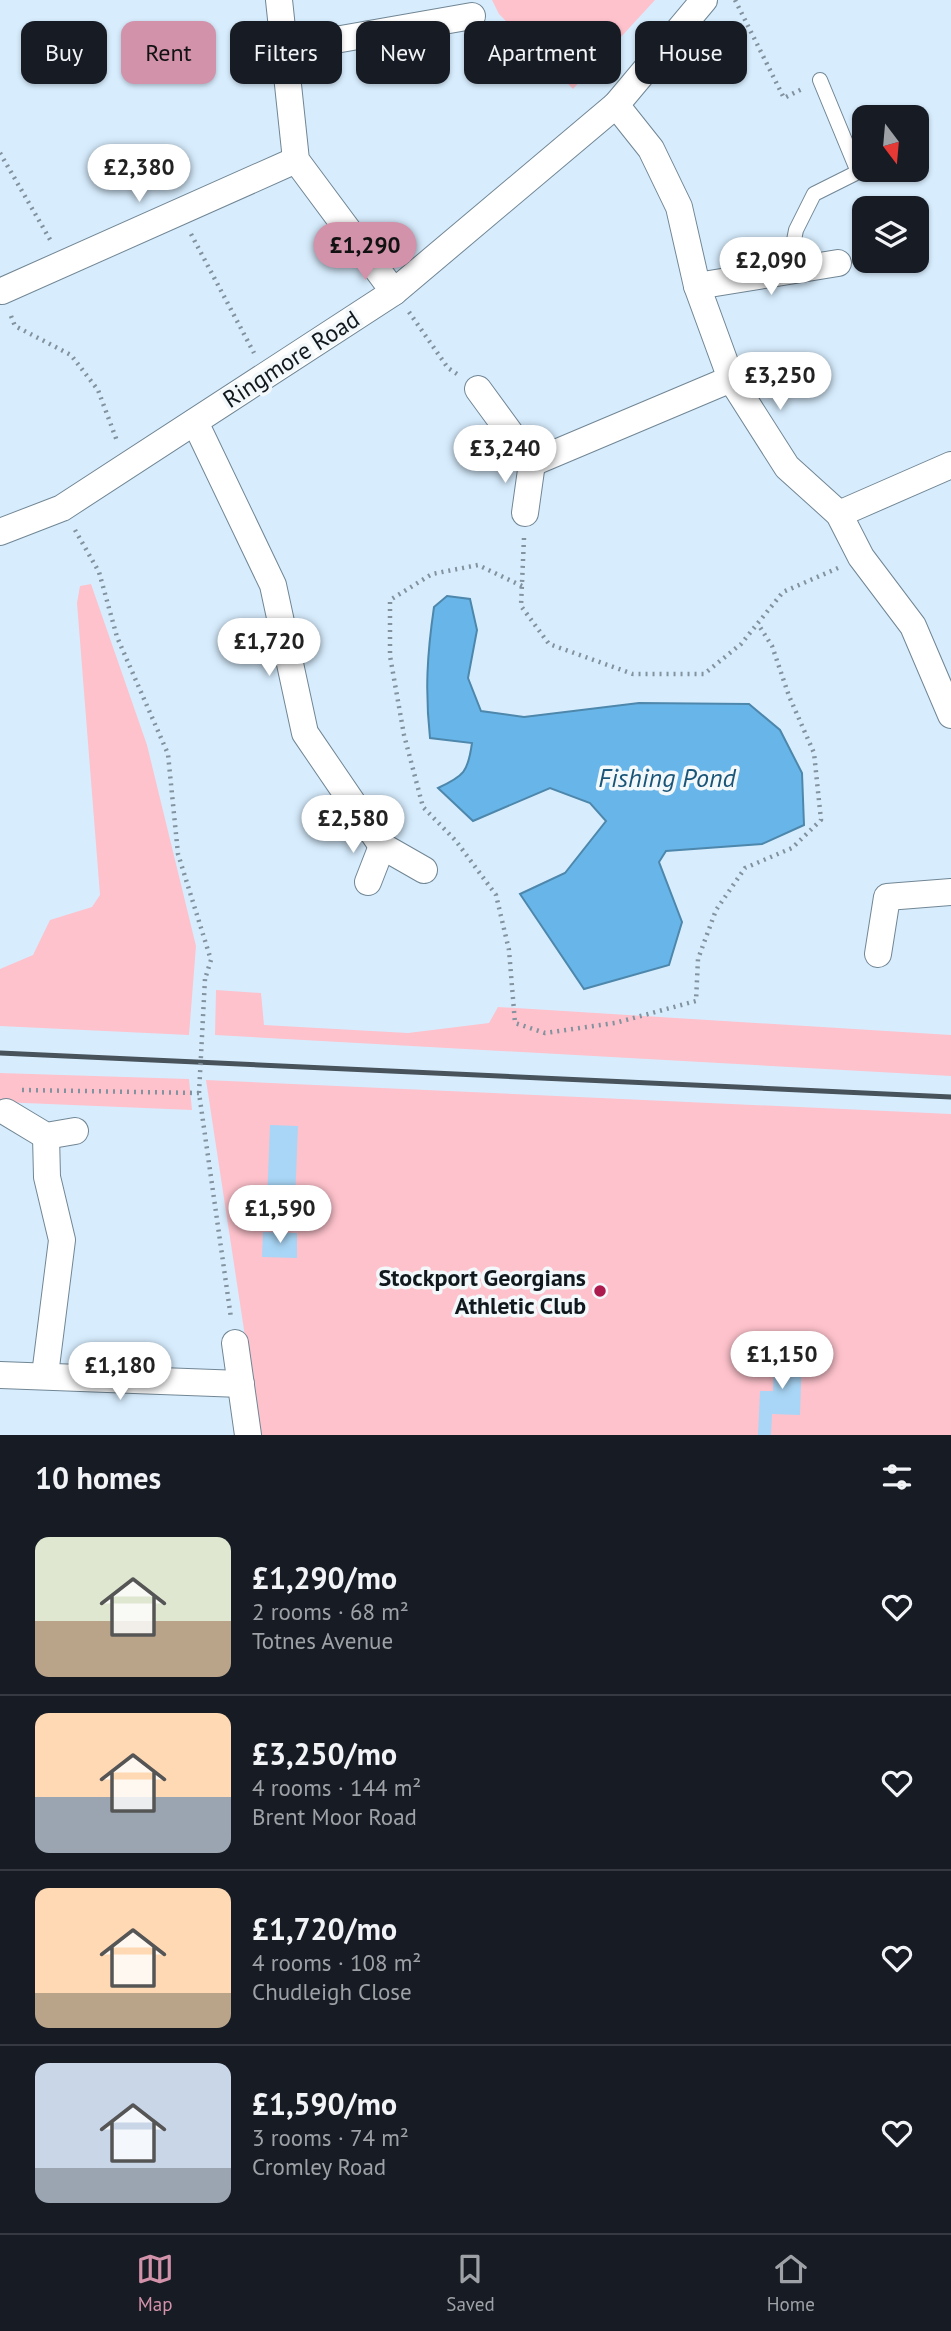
<!DOCTYPE html>
<html lang="en">
<head>
<meta charset="utf-8">
<style>
  :root { --surface:#171b24; --page:#20242c; --text:#f1f3f6; --muted:#9ea1a6; --line:#363941; --accent:#d292aa }
  body { margin:0; font-family:"PT Sans",sans-serif; background:var(--page); color:var(--text); height:100vh; display:flex; flex-direction:column; font-size:26px; white-space:nowrap }
  * { box-sizing:border-box; margin:0 }
  p { font-size:23px; color:var(--muted) }
  .icon { flex:none; width:38px; height:38px; fill:none; stroke:currentColor; stroke-width:2; stroke-linecap:round; stroke-linejoin:round }
  .map { position:relative; height:1435px; overflow:hidden }
  .side { display:flex; flex-direction:column; background:var(--surface); flex:1 }
  .side>* { flex:none }
  .hud { position:absolute; left:21px; top:21px; width:910px; height:63px; display:flex; gap:14px }
  .needle { width:46px; rotate:164deg }
  .tools { position:absolute; left:852px; top:105px; display:grid; gap:14px }
  .tools a { display:grid; place-items:center; width:77px; height:77px; border-radius:14px; background:var(--surface); box-shadow:0 2px 5px #0004; font-size:35px }
  .price { position:absolute; translate:-50% -60px; padding:0 16px; border-radius:24px; background:#fff; color:#222; font-size:23px; line-height:46px; filter:drop-shadow(0 2px 4px #0008) }
  .price::after { content:''; position:absolute; left:50%; top:42px; width:21px; height:16px; margin-left:-10px; background:inherit; clip-path:polygon(0 0,100% 0,50% 100%) }
  .price.active { background:var(--accent); color:#111 }
  ul { padding:0; list-style:none }
  li { display:flex; align-items:center; gap:21px; height:175px; padding:0 35px }
  li+li { border-top:2px solid var(--line) }
  li span { display:grid; place-items:center; flex:none; width:196px; height:140px; border-radius:14px; color:#555 }
  li>.icon { margin-inline-start:auto }
  span .icon { width:84px; height:84px; fill:#fffc; stroke-width:1 }
  li b { font-size:30px }
  h2 { display:flex; justify-content:space-between; align-items:center; height:84px; padding:0 35px; font-size:30px }
  .chip { padding:0 24px; border-radius:14px; background:var(--surface); box-shadow:0 2px 5px #0004; font-size:24px; line-height:63px }
  .chip.active { background:var(--accent); color:#111 }
  .dock { display:flex; justify-content:space-around; align-items:center; height:98px; border-top:2px solid var(--line); background:var(--surface); font-size:19px; color:var(--muted) }
  .dock a { display:grid; justify-items:center; gap:4px }
  .dock .active { color:var(--accent) }
  .map>svg:first-child { display:block }
  .green { fill:#fec2cc }
  .water { fill:#68b6e9; stroke:#4e87ac; stroke-width:2 }
  .building { fill:#a9d6f6 }
  .lines { fill:none; stroke-linecap:round; stroke-linejoin:round }
  .lane-casing { stroke:#718694; stroke-width:16 }
  .street-casing { stroke:#718694; stroke-width:28 }
  .path { stroke:#82929e; stroke-width:4.5; stroke-dasharray:2 5; stroke-linecap:butt }
  .lane { stroke:#fff; stroke-width:14 }
  .street { stroke:#fff; stroke-width:26 }
  .rail { stroke:#47525b; stroke-width:5 }
  .path-bridge { stroke:#82929e; stroke-width:4.5; stroke-dasharray:2 5; stroke-linecap:butt }
  .poi-dot { fill:#ad1b4e; stroke:#f3f8fb; stroke-width:2.5 }
  .labels { text-anchor:middle; dominant-baseline:central; stroke-width:7; stroke-linejoin:round; paint-order:stroke }
  .street-label { font-size:24px; fill:#11191e; stroke:#f3f8fb }
  .poi-label { font-size:24px; font-weight:bold; fill:#11191e; stroke:#f3f8fb; text-anchor:end }
  .water-label { font-size:26px; font-style:italic; fill:#1a5577; stroke:#f3f8fb }
</style>
</head>
<body>
<div class="map">
<svg width="951" height="1435" viewBox="0 0 951 1435">
  <rect width="100%" height="100%" fill="#d7edfe"/>
  <g class="green">
    <polygon points="492,0 655,0 573,89 499,14"/>
    <polygon points="91,584 147,745 196,946 189,1035 0,1026 0,969 33,955 50,920 92,907 100,895 77,603 80,586"/>
    <polygon points="216,990 261,993 264,1025 408,1033 489,1023 498,1007 951,1035 951,1076 215,1035"/>
    <polygon points="0,1073 189,1079 192,1110 0,1102"/>
    <polygon points="206,1080 951,1114 951,1435 260,1435"/>
  </g>
  <path class="water" d="M447,596L470,599L477,630L468,678L481,711L524,717L639,703L749,704L780,730L802,773L804,825L762,844L666,851L659,862L682,922L669,965L584,989L520,894L565,873L606,821L590,803L550,788L473,821L438,788C464,776 468,772 472,743L430,738C425,691 427,655 434,607Z"/>
  <g class="building">
    <polygon points="270,1125 298,1126 294,1227 266,1226"/>
    <polygon points="263,1232 297,1233 297,1258 262,1257"/>
    <polygon points="774,1353 802,1354 800,1415 772,1414 771,1435 758,1435 760,1391 773,1391"/>
  </g>
  <g class="lines">
    <g class="lane-casing">
      <polyline id="lane" points="788,271 796,230 814,194 858,172 820,80"/>
    </g>
    <g class="street-casing">
      <g id="street">
        <polyline points="279,0 296,160 394,292"/>
        <polyline points="284,49 472,16"/>
        <polyline points="616,105 651,149 679,207 697,286 731,379 787,467 839,514 861,557 913,626 951,715"/>
        <polyline points="697,286 838,263"/>
        <polyline points="2,291 296,160"/>
        <polyline points="478,389 532,463 525,513"/>
        <polyline points="195,422 273,585 305,733 382,846 424,870"/>
        <polyline points="532,463 731,379"/>
        <polyline points="839,514 951,465"/>
        <polyline points="0,532 62,508 394,292 616,105 704,0"/>
        <polyline points="368,882 382,846"/>
        <polyline points="878,954 887,897 951,892"/>
        <polyline points="6,1112 46,1136 75,1131"/>
        <polyline points="235,1343 248,1435"/>
        <polyline points="0,1375 241,1384"/>
        <polyline points="45,1375 62,1240 47,1177 46,1136"/>
      </g>
    </g>
    <g class="path">
      <polyline points="735,0 784,98 802,89"/>
      <polyline points="0,153 52,243"/>
      <polyline points="191,234 254,353"/>
      <polyline points="409,312 448,368 457,374"/>
      <polyline points="11,316 15,326 71,355 98,390 117,441"/>
      <polyline points="75,530 99,572 117,637 168,754 178,854 211,960 205,979"/>
      <polyline points="524,538 521,606 549,644 633,674 704,674 741,644 783,592 838,568"/>
      <polyline points="522,586 478,565 432,574 390,600 390,656 404,735 423,807 456,841 496,895 509,950 515,1023 545,1033 615,1023 696,1001 698,959 716,910 745,868 792,848 821,820 814,753 789,696 772,646 758,624"/>
      <polyline points="22,1090 199,1093 231,1318"/>
    </g>
    <use href="#lane" class="lane"/>
    <use href="#street" class="street"/>
    <polyline class="rail" points="0,1053 951,1097"/>
    <polyline class="path-bridge" points="199,1093 205,979"/>
  </g>
  <circle class="poi-dot" cx="600" cy="1291" r="7"/>
  <g class="labels">
    <g class="street-label">
      <text transform="translate(291 359) rotate(-33)">Ringmore Road</text>
    </g>
    <g class="poi-label">
      <text x="586" y="1277">Stockport Georgians<tspan x="586" dy="28">Athletic Club</tspan></text>
    </g>
    <g class="water-label">
      <text x="667" y="777">Fishing Pond</text>
    </g>
  </g>
</svg>
<div class="tools">
<a><svg class="needle" viewBox="-14 -14 28 28"><path d="M0-13l5 13h-10z" fill="#e53935"/><path d="M0 13l5-13h-10z" fill="#9ea1a6"/></svg></a>
<a><svg class="icon" aria-label="layers" viewBox="0 0 24 24"><path d="M12 4l9 5-9 5-9-5zM3 14l9 5 9-5"/></svg></a>
</div>
<b class="price" style="left:139px;top:204px">£2,380</b>
<b class="price active" style="left:365px;top:282px">£1,290</b>
<b class="price" style="left:771px;top:297px">£2,090</b>
<b class="price" style="left:780px;top:412px">£3,250</b>
<b class="price" style="left:505px;top:485px">£3,240</b>
<b class="price" style="left:269px;top:678px">£1,720</b>
<b class="price" style="left:353px;top:855px">£2,580</b>
<b class="price" style="left:280px;top:1245px">£1,590</b>
<b class="price" style="left:782px;top:1391px">£1,150</b>
<b class="price" style="left:120px;top:1402px">£1,180</b>
<div class="hud">
<a class="chip">Buy</a>
<a class="chip active">Rent</a>
<a class="chip">Filters</a>
<a class="chip">New</a>
<a class="chip">Apartment</a>
<a class="chip">House</a>
</div>
</div>
<section class="side">
<h2>10 homes<svg class="icon" aria-label="filters" viewBox="0 0 24 24"><path d="M4 7h16M4 17h16"/><circle cx="9" cy="7" r="2"/><circle cx="15" cy="17" r="2"/></svg></h2>
<ul>
<li><span style="background:linear-gradient(#dfe7d0 60%,#b9a48a 0)"><svg class="icon" aria-label="home" viewBox="0 0 24 24"><path d="M3 11l9-7 9 7M6 9v11h12V9"/></svg></span><div><b>£1,290/mo</b><p>2 rooms · 68 m²</p><p>Totnes Avenue</p></div><svg class="icon" aria-label="heart" viewBox="0 0 24 24"><path d="M12 20l-8-8c-3-5 5-10 8-4 3-6 11-1 8 4z"/></svg></li>
<li><span style="background:linear-gradient(#ffd9b3 60%,#9aa5b1 0)"><svg class="icon" aria-label="home" viewBox="0 0 24 24"><path d="M3 11l9-7 9 7M6 9v11h12V9"/></svg></span><div><b>£3,250/mo</b><p>4 rooms · 144 m²</p><p>Brent Moor Road</p></div><svg class="icon" aria-label="heart" viewBox="0 0 24 24"><path d="M12 20l-8-8c-3-5 5-10 8-4 3-6 11-1 8 4z"/></svg></li>
<li><span style="background:linear-gradient(#ffd9b3 75%,#b9a48a 0)"><svg class="icon" aria-label="home" viewBox="0 0 24 24"><path d="M3 11l9-7 9 7M6 9v11h12V9"/></svg></span><div><b>£1,720/mo</b><p>4 rooms · 108 m²</p><p>Chudleigh Close</p></div><svg class="icon" aria-label="heart" viewBox="0 0 24 24"><path d="M12 20l-8-8c-3-5 5-10 8-4 3-6 11-1 8 4z"/></svg></li>
<li><span style="background:linear-gradient(#c9d6e8 75%,#9aa5b1 0)"><svg class="icon" aria-label="home" viewBox="0 0 24 24"><path d="M3 11l9-7 9 7M6 9v11h12V9"/></svg></span><div><b>£1,590/mo</b><p>3 rooms · 74 m²</p><p>Cromley Road</p></div><svg class="icon" aria-label="heart" viewBox="0 0 24 24"><path d="M12 20l-8-8c-3-5 5-10 8-4 3-6 11-1 8 4z"/></svg></li>
</ul>
</section>
<nav class="dock">
<a class="active"><svg class="icon" aria-label="map" viewBox="0 0 24 24"><path d="M3 6l6-2 6 2 6-2v14l-6 2-6-2-6 2zM9 4v14M15 6v14"/></svg>Map</a>
<a><svg class="icon" aria-label="saved" viewBox="0 0 24 24"><path d="M7 4h10v16l-5-4-5 4z"/></svg>Saved</a>
<a><svg class="icon" aria-label="home" viewBox="0 0 24 24"><path d="M3 11l9-7 9 7M6 9v11h12V9"/></svg>Home</a>
</nav>
</body>
</html>
